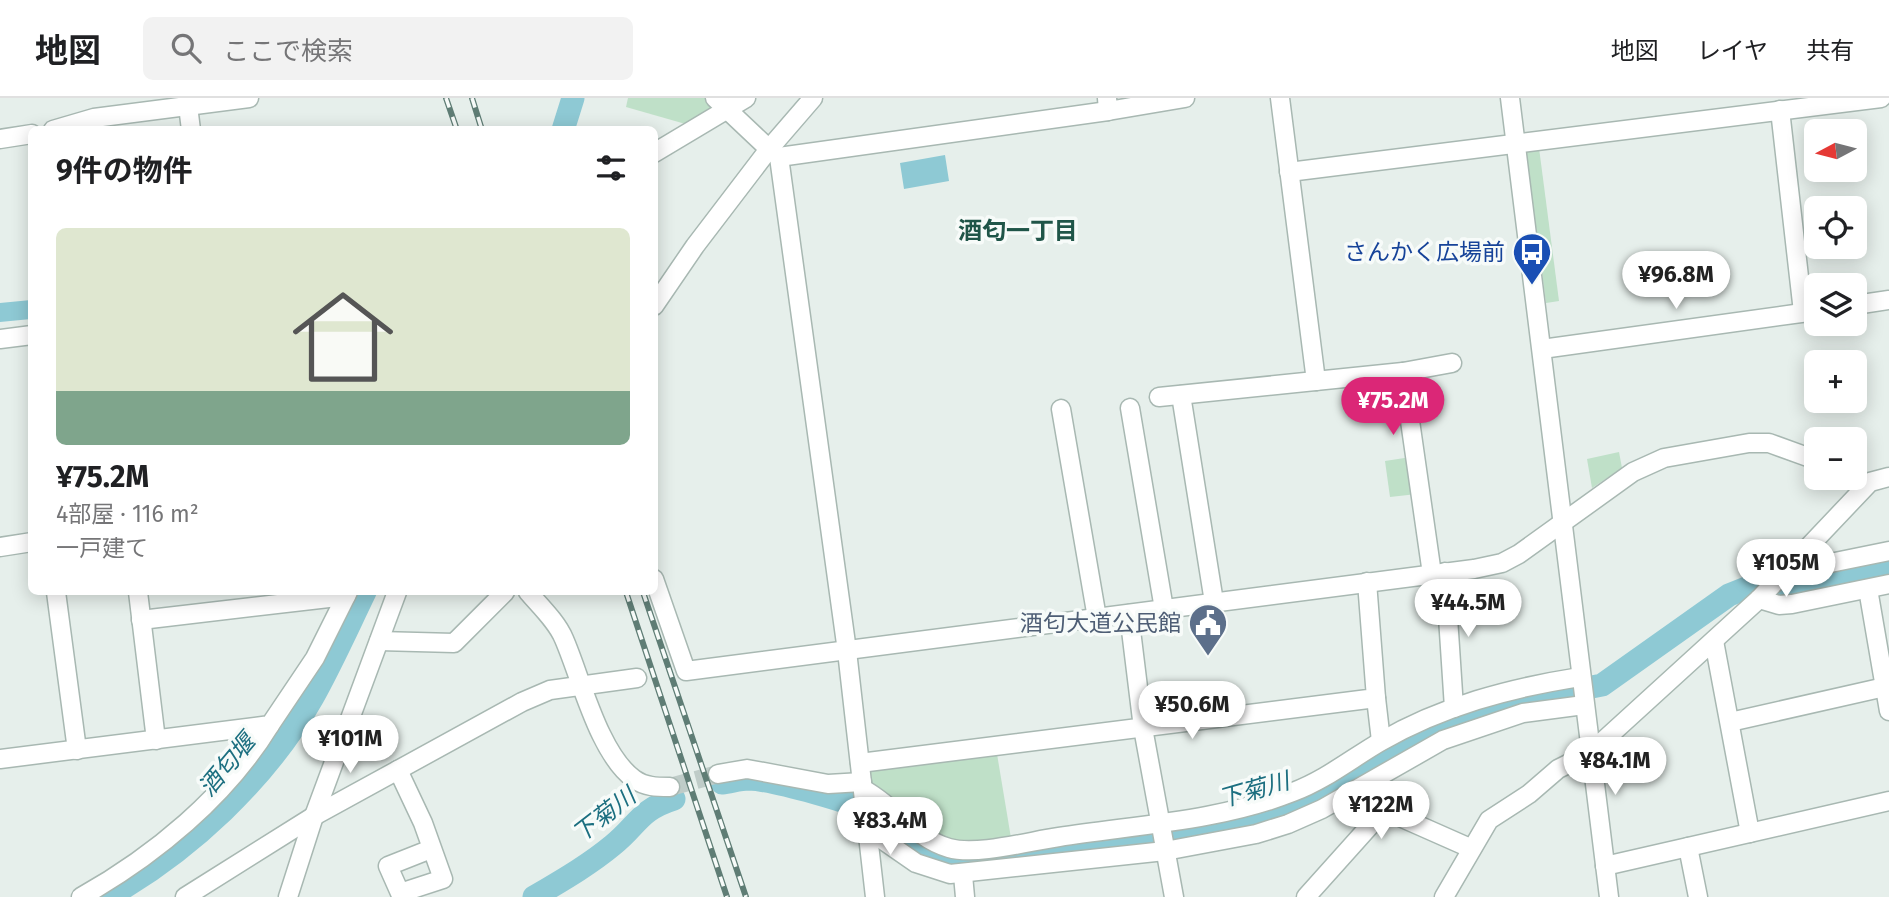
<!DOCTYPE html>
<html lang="ja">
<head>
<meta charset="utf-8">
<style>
  :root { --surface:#fff; --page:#f2f2f2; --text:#202124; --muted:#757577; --line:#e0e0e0; --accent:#db2777 }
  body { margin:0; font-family:"Fira Sans","Noto Sans JP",sans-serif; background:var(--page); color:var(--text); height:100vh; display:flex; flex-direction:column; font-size:26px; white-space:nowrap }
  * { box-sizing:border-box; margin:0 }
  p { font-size:23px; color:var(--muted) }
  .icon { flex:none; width:38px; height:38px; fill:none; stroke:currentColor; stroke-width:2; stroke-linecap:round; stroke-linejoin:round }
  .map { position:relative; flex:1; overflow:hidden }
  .side { position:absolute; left:28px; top:28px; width:630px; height:469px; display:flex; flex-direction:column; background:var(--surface); border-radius:10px; box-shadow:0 4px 18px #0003 }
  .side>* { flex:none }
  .needle { width:46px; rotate:263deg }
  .fabs { position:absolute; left:1804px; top:21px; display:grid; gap:14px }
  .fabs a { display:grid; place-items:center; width:63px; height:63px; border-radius:10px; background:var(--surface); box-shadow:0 4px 18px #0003; font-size:35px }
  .price { position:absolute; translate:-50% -60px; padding:0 16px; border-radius:24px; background:#fff; color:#222; font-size:23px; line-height:46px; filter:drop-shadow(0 2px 4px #0008) }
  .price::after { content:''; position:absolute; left:50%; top:42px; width:21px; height:16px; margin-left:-10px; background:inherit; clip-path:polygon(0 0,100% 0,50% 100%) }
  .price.on { background:var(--accent); color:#fff }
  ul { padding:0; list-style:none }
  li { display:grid; align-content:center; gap:14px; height:371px; padding:0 28px }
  li span { display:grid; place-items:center; height:217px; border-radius:10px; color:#555 }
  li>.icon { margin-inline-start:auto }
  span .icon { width:126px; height:126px; fill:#fffc; stroke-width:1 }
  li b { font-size:30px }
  h2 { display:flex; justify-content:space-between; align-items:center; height:84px; padding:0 28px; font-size:30px }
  header { display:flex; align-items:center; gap:42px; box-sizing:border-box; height:98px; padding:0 35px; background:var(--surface); border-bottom:2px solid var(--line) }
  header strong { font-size:33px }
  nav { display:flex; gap:38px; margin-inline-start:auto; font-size:24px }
  .search { width:490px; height:63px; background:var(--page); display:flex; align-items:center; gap:18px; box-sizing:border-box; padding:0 24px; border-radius:10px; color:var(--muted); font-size:26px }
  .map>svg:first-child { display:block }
  .green { fill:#bfe0c8 }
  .water { fill:#8ec9d4 }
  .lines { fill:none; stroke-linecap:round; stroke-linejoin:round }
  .river { stroke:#8ec9d4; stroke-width:23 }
  .minor-tunnel { stroke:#bfccc8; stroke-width:18; stroke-dasharray:18 9; stroke-linecap:butt }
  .minor-casing { stroke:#a8b8b2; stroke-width:21 }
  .minor { stroke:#fff; stroke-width:18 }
  .rail-casing { stroke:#5f7d75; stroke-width:6 }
  .rail { stroke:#f7fbf9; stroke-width:3.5; stroke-dasharray:10; stroke-linecap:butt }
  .labels { text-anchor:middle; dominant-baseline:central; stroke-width:7; stroke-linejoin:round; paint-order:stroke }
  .transit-label { font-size:23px; fill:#164399; stroke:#f7fbf9; text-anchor:end }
  .service-label { font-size:23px; fill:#4e5e75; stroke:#f7fbf9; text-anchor:end }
  .neighbourhood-label { font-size:24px; font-weight:bold; fill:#1f5548; stroke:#f7fbf9 }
  .water-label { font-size:24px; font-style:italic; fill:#1c6f80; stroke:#f7fbf9 }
</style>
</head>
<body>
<header>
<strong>地図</strong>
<div class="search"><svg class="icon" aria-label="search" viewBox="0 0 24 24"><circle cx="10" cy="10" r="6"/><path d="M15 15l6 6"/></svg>ここで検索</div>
<nav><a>地図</a><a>レイヤ</a><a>共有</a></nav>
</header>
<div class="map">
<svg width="1889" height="799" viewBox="0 0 1889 799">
  <rect width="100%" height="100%" fill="#e6efeb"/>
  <g class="green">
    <polygon points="628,0 710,0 727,17 703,31 626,9"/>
    <polygon points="1539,50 1559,203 1546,205 1526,52"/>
    <polygon points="1619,354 1622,370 1592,390 1587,361"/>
    <polygon points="1411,359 1417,396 1390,399 1385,363"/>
    <polygon points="997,656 1011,740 962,746 934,739 867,684 866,671"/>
  </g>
  <g class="water">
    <polygon points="945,57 949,83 904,91 900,65"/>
    <polygon points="31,202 31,221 0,224 0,205"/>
  </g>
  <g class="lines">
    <g class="river">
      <polyline points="563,32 573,0"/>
      <path d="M722,685C731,684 740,681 749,681C773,682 858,705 878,718C913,739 916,756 961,763L1201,734L1281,716L1318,700L1409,645L1462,622L1546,598L1602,587L1729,497L1749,489L1795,486L1889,466"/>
      <path d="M108,799C189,753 266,682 313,599C332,565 348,529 365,494"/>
      <path d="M534,799C561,783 589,767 613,747C638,727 639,712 674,701"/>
    </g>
    <polyline class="minor-tunnel" points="670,689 718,676"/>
    <g class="minor-casing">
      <g id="minor">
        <polyline points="813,0 769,51 779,59 847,553 875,799"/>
        <polyline points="1107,0 1108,13 1185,0"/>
        <polyline points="1280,0 1316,283"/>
        <polyline points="1510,0 1609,799"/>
        <polyline points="188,8 191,32"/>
        <polyline points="1780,12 1803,214"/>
        <polyline points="53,32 94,20 249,0"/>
        <polyline points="0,41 32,36"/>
        <polyline points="654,55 746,0"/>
        <polyline points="779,59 1108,13"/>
        <polyline points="1289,74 1881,0"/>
        <polyline points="1855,207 1889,202"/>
        <polyline points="654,208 695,148 769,51 715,0"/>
        <polyline points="0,241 32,237"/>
        <polyline points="1542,251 1816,213"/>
        <polyline points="1181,297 1214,504"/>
        <polyline points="1159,299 1403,274"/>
        <polyline points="1130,310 1164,511"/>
        <polyline points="1061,311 1097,520"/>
        <polyline points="0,449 32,444"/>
        <polyline points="1445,474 1454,610"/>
        <polyline points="1786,474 1889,453"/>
        <polyline points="1432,476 1403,274 1452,265"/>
        <polyline points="654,481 686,573 1474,471 1502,465 1519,456 1633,374 1664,360 1749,345 1769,345 1816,362"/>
        <polyline points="1868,491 1889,613"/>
        <polyline points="56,494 77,652"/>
        <polyline points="138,494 156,642"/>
        <path d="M528,494C540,508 557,524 564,541C581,580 599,656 634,681C645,689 657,689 670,689"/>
        <polyline points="1759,501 1779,507 1792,506 1889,486"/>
        <polyline points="1129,516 1143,630 1174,799"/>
        <polyline points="141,522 346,498"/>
        <polyline points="379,543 454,545 505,494"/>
        <polyline points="1714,543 1750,735"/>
        <polyline points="1376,600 1381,643"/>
        <polyline points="1730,624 1889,588"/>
        <polyline points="0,661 270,627 315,560 348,494"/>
        <polyline points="860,665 1376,600 1367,484"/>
        <polyline points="398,672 423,725 443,781 400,795 388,768 431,751"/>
        <polyline points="718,676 747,671 828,686 862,684"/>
        <path d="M863,691C894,707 914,740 949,750C977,758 1030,743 1059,739C1136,727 1220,723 1293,694C1325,682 1351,661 1380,644C1442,608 1510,590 1580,579"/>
        <polyline points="867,731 916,765 950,776 1165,753 1256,736 1288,726 1322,711 1443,642 1523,615 1584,607"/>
        <polyline points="1688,749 1698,799"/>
        <polyline points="1605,768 1889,703"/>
        <polyline points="963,777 965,799"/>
        <path d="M81,799C154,758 226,699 270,627"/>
        <polyline points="185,799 314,718 522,604 550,592 637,580"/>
        <polyline points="288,799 314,718 397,494"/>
        <polyline points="1306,799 1384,712 1470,750"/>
        <polyline points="1444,799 1489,722 1529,696 1558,671 1590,655 1759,501 1870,384 1889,379"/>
      </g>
    </g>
    <use href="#minor" class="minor"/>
    <g class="rail-casing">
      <g id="rail">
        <polyline points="446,0 457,32"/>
        <polyline points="472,0 482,32"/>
        <polyline points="626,494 727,799"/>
        <polyline points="643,494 746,799"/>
      </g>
    </g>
    <use href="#rail" class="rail"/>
  </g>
  <defs>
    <g id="bus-pin" transform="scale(2.0125)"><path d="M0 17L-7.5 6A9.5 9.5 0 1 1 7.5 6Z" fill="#1a4fb4" stroke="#f7fbf9"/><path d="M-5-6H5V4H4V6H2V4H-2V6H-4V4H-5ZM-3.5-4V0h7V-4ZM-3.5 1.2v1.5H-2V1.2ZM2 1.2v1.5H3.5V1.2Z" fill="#fff"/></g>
    <g id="civic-pin" transform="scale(2.0125)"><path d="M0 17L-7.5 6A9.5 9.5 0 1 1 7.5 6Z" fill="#5c6f8a" stroke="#f7fbf9"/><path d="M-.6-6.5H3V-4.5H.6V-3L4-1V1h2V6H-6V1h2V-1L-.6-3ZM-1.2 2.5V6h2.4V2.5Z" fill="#fff"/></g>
  </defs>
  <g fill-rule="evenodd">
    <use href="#bus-pin" x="1532" y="154"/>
    <use href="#civic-pin" x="1208" y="525"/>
  </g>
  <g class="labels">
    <g class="transit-label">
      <text x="1505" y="154">さんかく広場前</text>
    </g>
    <g class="service-label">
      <text x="1181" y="525">酒匂大道公民館</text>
    </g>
    <g class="neighbourhood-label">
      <text x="1018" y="133">酒匂一丁目</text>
    </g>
    <g class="water-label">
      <text transform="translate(227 667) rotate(-50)">酒匂堰</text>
      <text transform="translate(1254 692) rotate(-16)">下菊川</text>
      <text transform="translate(604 717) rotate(-38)">下菊川</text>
    </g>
  </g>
</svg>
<div class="fabs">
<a><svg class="needle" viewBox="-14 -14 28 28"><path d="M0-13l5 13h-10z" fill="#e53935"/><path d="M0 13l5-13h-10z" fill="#757577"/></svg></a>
<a><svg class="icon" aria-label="locate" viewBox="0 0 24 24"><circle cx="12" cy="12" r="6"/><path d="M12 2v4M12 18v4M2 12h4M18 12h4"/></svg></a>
<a><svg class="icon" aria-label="layers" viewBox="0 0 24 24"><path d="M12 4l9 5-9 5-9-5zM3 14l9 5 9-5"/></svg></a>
<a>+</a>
<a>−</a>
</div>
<b class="price" style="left:1676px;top:213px">¥96.8M</b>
<b class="price on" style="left:1393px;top:339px">¥75.2M</b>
<b class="price" style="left:1786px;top:501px">¥105M</b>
<b class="price" style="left:1468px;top:541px">¥44.5M</b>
<b class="price" style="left:1192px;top:643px">¥50.6M</b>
<b class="price" style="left:350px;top:677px">¥101M</b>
<b class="price" style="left:1615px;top:699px">¥84.1M</b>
<b class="price" style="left:1381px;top:743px">¥122M</b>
<b class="price" style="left:890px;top:759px">¥83.4M</b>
<section class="side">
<h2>9件の物件<svg class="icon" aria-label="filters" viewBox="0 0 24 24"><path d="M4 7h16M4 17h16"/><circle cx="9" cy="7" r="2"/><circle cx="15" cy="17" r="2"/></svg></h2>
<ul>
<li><span style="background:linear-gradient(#dfe7d0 75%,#7fa58c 0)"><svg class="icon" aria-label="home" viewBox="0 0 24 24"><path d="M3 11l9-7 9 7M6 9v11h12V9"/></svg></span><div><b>¥75.2M</b><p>4部屋 · 116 m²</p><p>一戸建て</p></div></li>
</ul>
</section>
</div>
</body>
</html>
